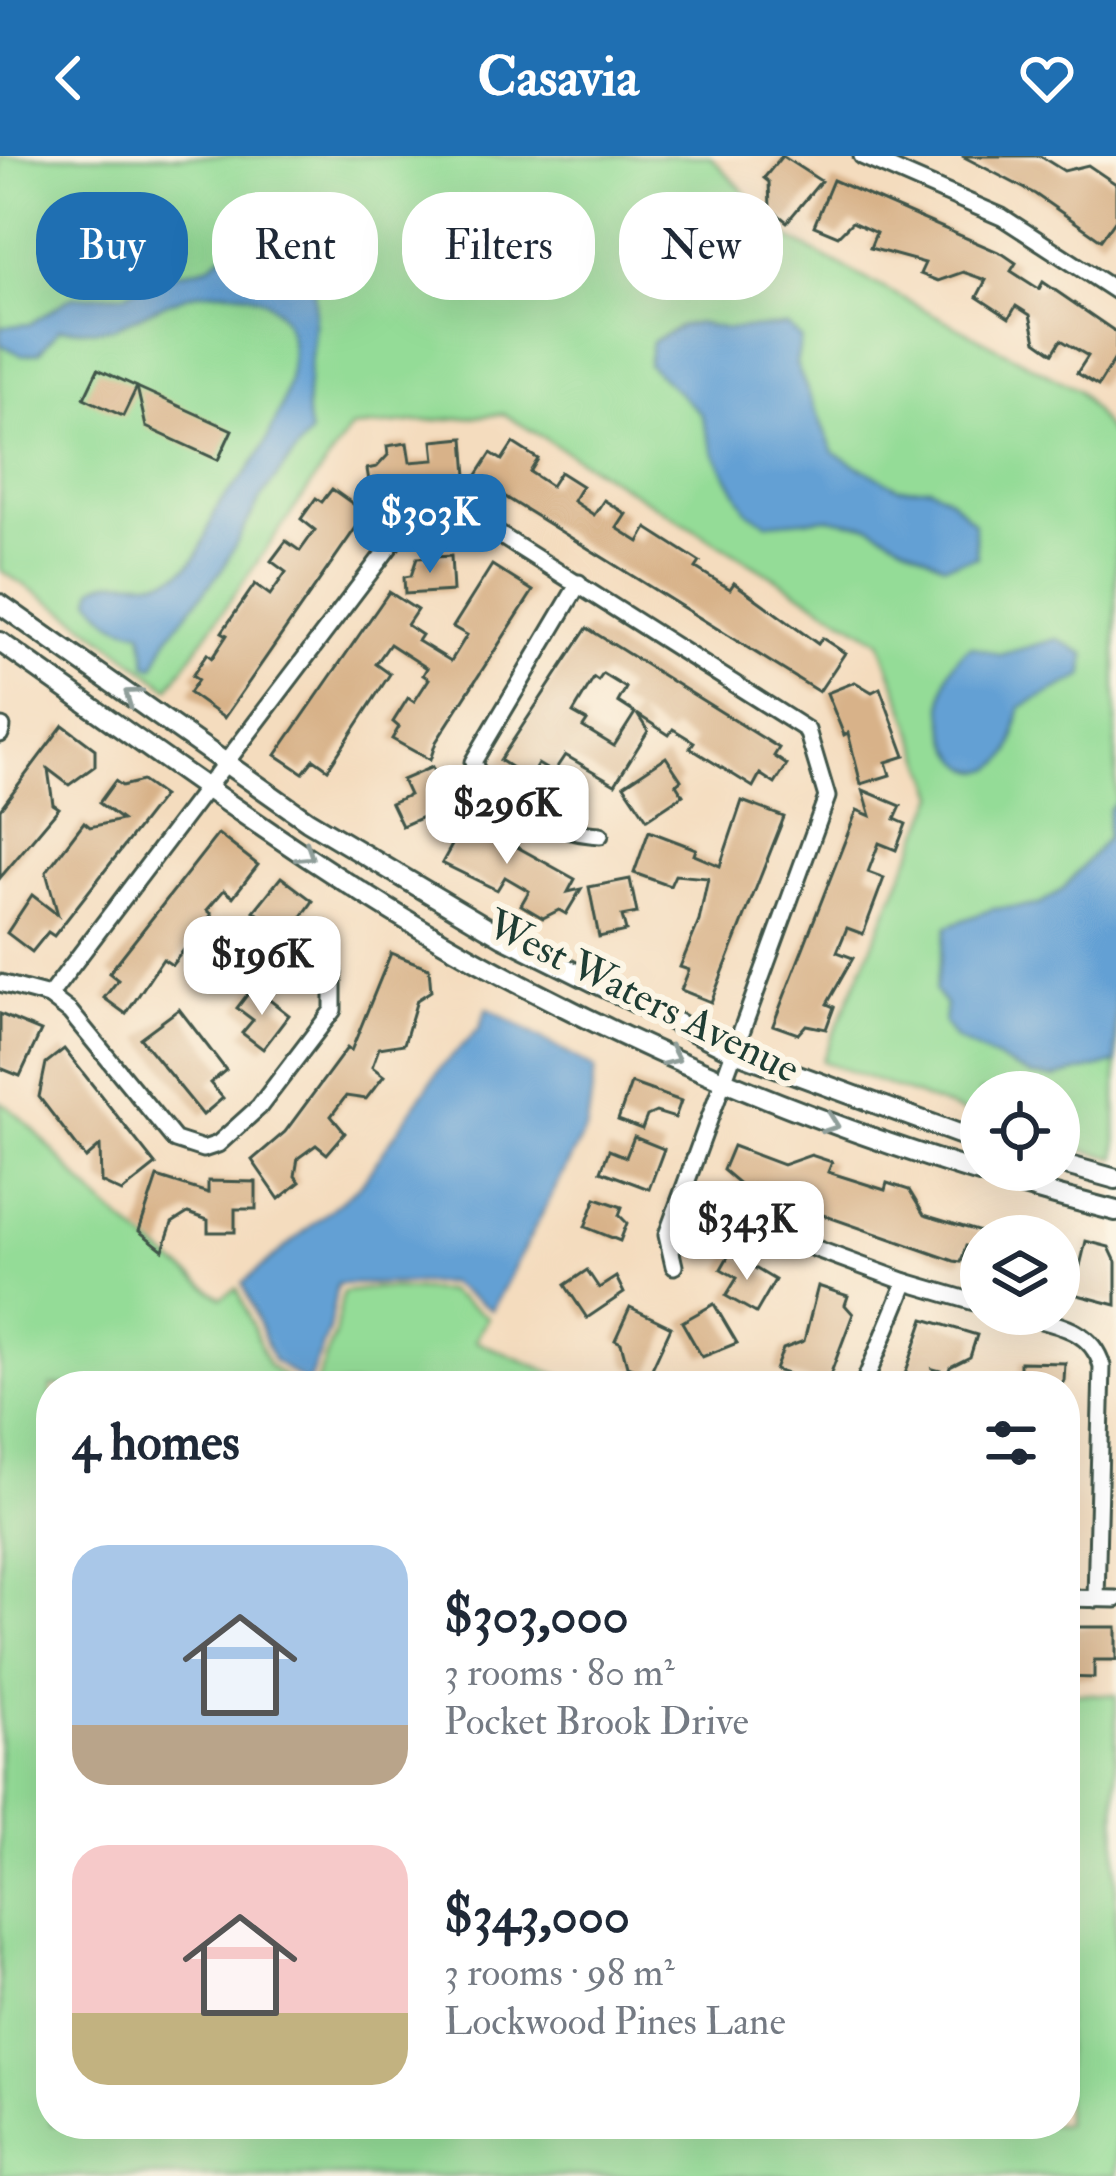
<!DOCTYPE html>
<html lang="en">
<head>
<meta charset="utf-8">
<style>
  :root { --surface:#fff; --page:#f6f6f7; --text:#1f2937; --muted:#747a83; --accent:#1f6fb2 }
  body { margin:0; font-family:"IM FELL Double Pica",serif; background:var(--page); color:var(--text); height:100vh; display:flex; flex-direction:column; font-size:45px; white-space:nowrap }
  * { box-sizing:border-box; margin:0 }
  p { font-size:39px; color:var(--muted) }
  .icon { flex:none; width:66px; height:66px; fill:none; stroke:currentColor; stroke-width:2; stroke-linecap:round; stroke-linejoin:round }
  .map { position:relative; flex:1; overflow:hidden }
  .drawer { position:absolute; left:36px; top:1215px; width:1044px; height:768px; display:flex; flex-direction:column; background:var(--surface); border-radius:48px; box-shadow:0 12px 48px #0002 }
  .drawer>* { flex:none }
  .top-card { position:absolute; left:36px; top:36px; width:1044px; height:108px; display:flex; gap:24px }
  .controls { position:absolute; left:960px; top:915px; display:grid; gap:24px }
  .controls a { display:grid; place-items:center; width:120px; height:120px; border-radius:50%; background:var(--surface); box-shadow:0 12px 48px #0002; font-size:60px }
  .price { position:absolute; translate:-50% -102px; padding:0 27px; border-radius:24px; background:#fff; color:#222; font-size:39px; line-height:78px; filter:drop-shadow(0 3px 6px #0008) }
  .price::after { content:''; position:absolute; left:50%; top:72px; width:36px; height:27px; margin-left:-18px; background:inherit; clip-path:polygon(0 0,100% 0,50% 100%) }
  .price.selected { background:var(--accent); color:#fff }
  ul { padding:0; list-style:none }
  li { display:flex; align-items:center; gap:36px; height:300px; padding:0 36px }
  li span { display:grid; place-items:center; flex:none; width:336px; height:240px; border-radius:36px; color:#555 }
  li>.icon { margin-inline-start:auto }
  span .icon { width:144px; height:144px; fill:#fffc; stroke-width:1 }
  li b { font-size:51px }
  h2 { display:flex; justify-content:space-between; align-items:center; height:144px; padding:0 36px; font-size:51px }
  .pill { padding:0 42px; border-radius:48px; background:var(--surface); box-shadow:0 12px 48px #0002; font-size:42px; line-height:108px }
  .pill.selected { background:var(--accent); color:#fff }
  header { display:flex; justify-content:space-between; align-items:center; height:156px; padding:0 36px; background:var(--accent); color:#fff; font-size:54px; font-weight:800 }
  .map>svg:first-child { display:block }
  .green { fill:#94dc97; stroke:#5a8c66; stroke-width:3 }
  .water { fill:#63a0d4; stroke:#416e84; stroke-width:3 }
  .building { fill:#d8b289; fill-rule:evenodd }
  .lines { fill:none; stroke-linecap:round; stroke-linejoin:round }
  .minor-casing { stroke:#3f5549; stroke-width:21 }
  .tertiary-casing { stroke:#3f5549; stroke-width:24 }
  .minor { stroke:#fff; stroke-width:15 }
  .tertiary { stroke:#fff; stroke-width:18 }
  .oneway { stroke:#8f9e9a }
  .labels { text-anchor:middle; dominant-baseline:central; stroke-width:12; stroke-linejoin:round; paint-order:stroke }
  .street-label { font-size:42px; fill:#1f3d34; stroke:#fcf5e5 }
</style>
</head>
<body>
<header><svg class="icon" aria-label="back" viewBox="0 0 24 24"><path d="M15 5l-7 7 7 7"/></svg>Casavia<svg class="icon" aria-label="heart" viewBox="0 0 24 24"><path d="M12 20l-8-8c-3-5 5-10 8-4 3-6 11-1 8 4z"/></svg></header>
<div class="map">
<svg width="1116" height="2020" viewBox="0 0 1116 2020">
  <rect width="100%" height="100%" fill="#fcf5e5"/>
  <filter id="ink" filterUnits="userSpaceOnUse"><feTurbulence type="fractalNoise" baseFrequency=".00833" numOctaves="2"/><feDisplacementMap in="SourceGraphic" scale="24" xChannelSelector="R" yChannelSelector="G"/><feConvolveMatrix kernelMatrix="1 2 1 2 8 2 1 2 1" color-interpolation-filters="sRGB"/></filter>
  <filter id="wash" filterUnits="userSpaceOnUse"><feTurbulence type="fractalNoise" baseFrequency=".004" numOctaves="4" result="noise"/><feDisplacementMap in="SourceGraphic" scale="48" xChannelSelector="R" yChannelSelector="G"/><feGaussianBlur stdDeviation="2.7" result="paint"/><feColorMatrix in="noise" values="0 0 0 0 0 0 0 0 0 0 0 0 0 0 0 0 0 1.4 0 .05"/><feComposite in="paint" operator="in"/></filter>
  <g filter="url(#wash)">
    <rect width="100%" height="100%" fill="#f4dcbe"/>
    <g class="green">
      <polygon points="0,0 710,0 790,83 1078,234 1116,285 1116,1002 1059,988 1059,936 981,936 981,963 822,905 937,639 880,485 504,258 351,272 169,532 75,461 0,414"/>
      <path d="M0,945C39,974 53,996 85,1030C125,1072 174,1106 221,1142L237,1132L268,1209L297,1230H51V1968H1065V1537L1116,1539V2020H0Z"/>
      <polygon points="375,1132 446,1135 488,1161 475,1185 584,1230 315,1230 335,1178 343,1136"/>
    </g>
    <g class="water">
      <path d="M258,81C358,99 292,213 310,278L261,341L223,412L168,481L154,511L147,509L142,475C116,472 107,464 91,443L94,432C120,415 155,435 181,416C207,397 204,373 220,347C229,335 241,325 250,312C283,266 328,153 243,137C194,127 164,150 122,168C104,177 79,172 59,173L39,197L22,199L0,188V171L30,168L72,141L125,138L154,123L208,110L243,83Z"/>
      <polygon points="698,167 727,173 787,170 801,183 796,208 834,297 899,332 929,331 948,341 974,367 977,401 944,409 871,370 828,362 768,367 748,356 714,297 701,258 648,208 652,186 681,170"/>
      <path d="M1057,483L1085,498L1084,520L1021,551C1015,567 1017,591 1005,603C958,653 912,530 971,490L1000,499Z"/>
      <polygon points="1116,645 1116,907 1054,922 1032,920 955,883 944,867 946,849 935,835 947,770 993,753 1038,749 1062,734 1107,682 1109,654"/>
      <polygon points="487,852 595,913 587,971 492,1154 448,1127 337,1128 329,1174 308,1228 273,1204 243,1127 361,1028 441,911 479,873"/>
    </g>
    <g id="blocks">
      <g class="building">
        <polygon points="782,0 821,25 787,66 770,52 769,26 764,22"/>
        <polygon points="962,0 1040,0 1064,15 1088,9 1116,28 1116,63 1101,84 1035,38"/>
        <polygon points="833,24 1003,98 1016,107 1011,115 1039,133 1043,126 1116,176 1116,201 1098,230 1077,217 1088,200 1061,184 1053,197 1036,185 1030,159 1016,150 1009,162 977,141 986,124 963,116 938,125 920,118 925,107 870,92 876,77 852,66 838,80 814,70"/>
        <polygon points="98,213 137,231 123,260 84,242"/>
        <polygon points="137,231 232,274 218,304 146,271"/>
        <polygon points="464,282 468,333 372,344 367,313 377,311 388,299 387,290 407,287 410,306 435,304 433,285"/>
        <polygon points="513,287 538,303 530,316 551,330 560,316 582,330 573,345 594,359 604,344 626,358 617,372 639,386 647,372 700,406 696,412 730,433 734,427 818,488 822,482 845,497 819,536 475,322 491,297 502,304"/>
        <polygon points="332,333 366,357 224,562 189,537 198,524 192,520 207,498 212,502 227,479 222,476 255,428 270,439 286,416 271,405 286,385 300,395 315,374 301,363 316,342 322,346"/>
        <polygon points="451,400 453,435 405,438 404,421 411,420 417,402"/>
        <polygon points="492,409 533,435 436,586 430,604 392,583 399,571 393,566 408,542 414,546 429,523 423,519 427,512 390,488 376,508 390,518 328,613 314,603 303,617 276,599 389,436 417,454 407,469 422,479 418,485 451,505 467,479 453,471"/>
        <path d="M587,472L779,592L774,600L787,609L775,628L760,618L753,631L690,592L694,586L673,573L669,579L637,558L648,575L615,628L565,599L553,617L538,608L529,623L500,604ZM603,518L626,532L618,546L635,557L614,590L583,571L587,565L573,557L594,522L598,525Z"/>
        <polygon points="855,526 872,536 880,532 905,600 886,606 890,619 861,628 848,577 844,579 827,537"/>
        <polygon points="63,569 95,593 95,610 69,629 48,613 53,648 59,652 0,722 0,653"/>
        <polygon points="666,601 681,624 676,628 683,639 647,663 624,629"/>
        <polygon points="432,611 448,650 402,670 391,647 409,639 402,624"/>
        <polygon points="115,625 122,630 142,625 163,640 54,780 48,776 32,796 7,777 32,739 58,759 46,716 84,666 90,671 122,664 99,647"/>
        <polygon points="863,634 901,650 895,663 906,668 896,694 879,687 868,716 884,722 863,778 847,772 837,796 853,802 827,848 834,851 826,873 806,869 798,878 773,869 857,654 871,660"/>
        <polygon points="742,645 784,661 711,846 681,834 689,814 680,811 699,765 708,722 675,719 670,730 634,717 649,675 696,693 694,699 720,710"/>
        <polygon points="454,656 575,723 568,736 581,733 566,758 559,754 543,762 521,749 529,735 505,721 497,734 442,707 452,689 440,682"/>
        <polygon points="218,678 258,709 233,741 224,734 207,754 212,758 172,809 163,803 126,858 104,842 118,824 109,817"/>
        <polygon points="281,721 313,745 257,823 223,797 241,774 277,773 254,755"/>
        <polygon points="630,723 637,757 622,760 626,775 599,781 589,731"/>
        <polygon points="391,797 429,812 431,835 417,844 404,888 379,892 372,911 384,920 366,943 346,940 331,960 345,977 327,998 316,989 298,1002 295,1020 300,1026 279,1043 252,1004 285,976 347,892 351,895"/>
        <polygon points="253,831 289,859 263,893 242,877 253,864 237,852"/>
        <polygon points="179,853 226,914 210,927 223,942 203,959 140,882"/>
        <polygon points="0,858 41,875 20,920 0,912"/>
        <polygon points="64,893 156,1009 122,1036 101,1026 100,990 86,1002 39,941 46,907"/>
        <polygon points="631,927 681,945 675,962 656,956 647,960 642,973 618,964"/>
        <polygon points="634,981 664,993 649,1033 601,1015 609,994 626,1001"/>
        <polygon points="733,990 783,1009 811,999 832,1006 828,1016 885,1034 887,1027 909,1034 924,1059 981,1076 981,1094 966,1090 961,1106 954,1105 743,1031 723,1014"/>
        <polygon points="157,1021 208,1037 208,1025 256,1026 256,1053 235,1053 235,1076 208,1076 208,1064 188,1057 172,1067 163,1094 139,1075"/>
        <polygon points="596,1042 622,1051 619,1059 627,1067 620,1085 585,1071"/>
        <polygon points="1059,1083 1079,1114 1086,1085 1109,1091 1116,1106 1116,1149 1059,1134"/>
        <polygon points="730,1097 775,1124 756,1157 726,1140 737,1122 721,1113"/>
        <polygon points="587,1114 599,1132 616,1121 624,1137 587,1162 565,1129"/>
        <polygon points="818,1130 848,1140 845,1149 853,1158 826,1230 775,1214 783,1193 804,1185"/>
        <polygon points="714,1148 737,1187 702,1201 682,1166"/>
        <polygon points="630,1151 671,1171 649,1219 627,1210 621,1187 615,1184"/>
        <polygon points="924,1163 977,1179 970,1201 950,1211 948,1217 933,1213 939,1230 901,1230"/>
        <polygon points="1020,1206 1065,1207 1064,1225 1060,1230 1020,1228"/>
        <polygon points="1065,1471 1116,1471 1116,1504 1094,1504 1094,1522 1065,1521"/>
      </g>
    </g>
  </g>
  <g filter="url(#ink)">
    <use href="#blocks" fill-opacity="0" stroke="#3f5549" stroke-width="3"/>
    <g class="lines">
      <g class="minor-casing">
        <g id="minor">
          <polyline points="862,0 1002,61 1116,135"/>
          <path d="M579,427L473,606C490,652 554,676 600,679"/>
          <polyline points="0,578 2,571"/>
          <polyline points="0,827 49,840 70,856 175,984 203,993 218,988 259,951 333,854 333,814"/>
          <polyline points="49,840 402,374 484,369 807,574 827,641 667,1079 674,1110"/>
          <polyline points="681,1043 906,1126 981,1148"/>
          <path d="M1017,1158C1053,1168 1091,1171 1102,1210L1096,1443"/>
          <polyline points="863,1230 906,1126"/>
          <polyline points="1065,1442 1116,1443"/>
        </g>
      </g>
      <g class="tertiary-casing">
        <g id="tertiary">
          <polyline points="0,448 308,665 503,781 735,896 981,986"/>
          <path d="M0,486C172,607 343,737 531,834C717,931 913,1004 1116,1055"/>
          <polyline points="1059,1007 1116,1023"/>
        </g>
      </g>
      <use href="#minor" class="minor"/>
      <use href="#tertiary" class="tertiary"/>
    </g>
    <defs><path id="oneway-chevron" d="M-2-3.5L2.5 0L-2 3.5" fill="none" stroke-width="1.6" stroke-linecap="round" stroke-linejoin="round" transform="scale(3)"/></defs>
    <g class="oneway">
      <use href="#oneway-chevron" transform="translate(132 540) rotate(-145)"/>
      <use href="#oneway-chevron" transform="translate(306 698) rotate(33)"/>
      <use href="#oneway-chevron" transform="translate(672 901) rotate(25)"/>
      <use href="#oneway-chevron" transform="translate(831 968) rotate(20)"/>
    </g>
  </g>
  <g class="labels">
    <g class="street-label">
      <text transform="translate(643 841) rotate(26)">West Waters Avenue</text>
    </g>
  </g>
</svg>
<div class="controls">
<a><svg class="icon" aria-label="locate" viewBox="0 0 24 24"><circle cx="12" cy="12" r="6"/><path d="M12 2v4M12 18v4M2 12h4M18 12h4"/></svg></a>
<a><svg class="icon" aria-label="layers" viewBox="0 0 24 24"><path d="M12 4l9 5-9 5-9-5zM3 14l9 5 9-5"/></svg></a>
</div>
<b class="price selected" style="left:430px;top:420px">$303K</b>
<b class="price" style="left:507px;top:711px">$296K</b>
<b class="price" style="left:262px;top:862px">$196K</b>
<b class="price" style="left:747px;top:1127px">$343K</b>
<div class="top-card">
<a class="pill selected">Buy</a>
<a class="pill">Rent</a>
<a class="pill">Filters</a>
<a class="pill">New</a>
</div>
<section class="drawer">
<h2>4 homes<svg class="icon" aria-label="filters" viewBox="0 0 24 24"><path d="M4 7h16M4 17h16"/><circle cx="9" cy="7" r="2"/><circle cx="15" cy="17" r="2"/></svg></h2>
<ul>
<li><span style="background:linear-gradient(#a9c7e8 75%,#b9a48a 0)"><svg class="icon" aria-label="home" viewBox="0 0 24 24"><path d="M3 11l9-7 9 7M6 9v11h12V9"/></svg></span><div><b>$303,000</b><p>3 rooms · 80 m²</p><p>Pocket Brook Drive</p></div></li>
<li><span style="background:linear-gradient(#f6c9c9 70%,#c2b280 0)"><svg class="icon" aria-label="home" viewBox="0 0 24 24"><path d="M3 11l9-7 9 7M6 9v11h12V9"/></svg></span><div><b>$343,000</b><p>3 rooms · 98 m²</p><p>Lockwood Pines Lane</p></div></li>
</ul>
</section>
</div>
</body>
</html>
